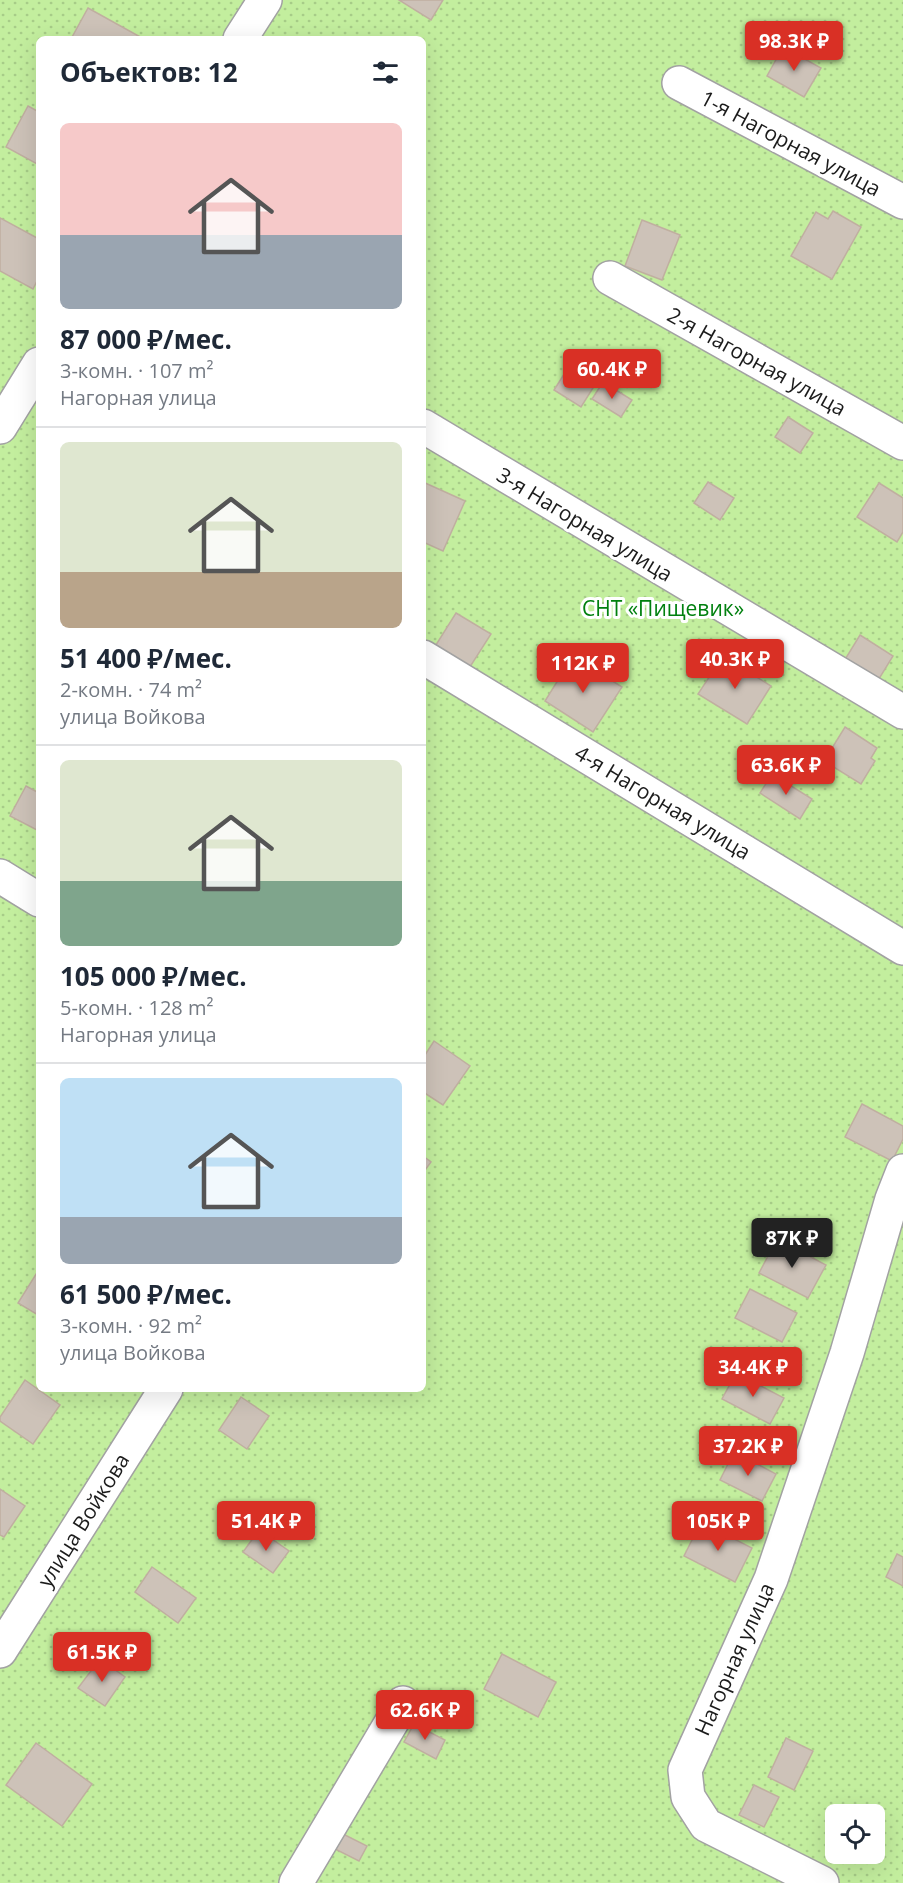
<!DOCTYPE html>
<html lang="ru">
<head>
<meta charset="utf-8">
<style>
  :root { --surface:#fff; --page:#f6f6f7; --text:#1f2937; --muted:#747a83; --line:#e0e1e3; --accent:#d93025 }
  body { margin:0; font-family:"Open Sans",sans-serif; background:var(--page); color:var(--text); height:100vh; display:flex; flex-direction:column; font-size:22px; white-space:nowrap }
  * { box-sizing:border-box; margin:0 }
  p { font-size:20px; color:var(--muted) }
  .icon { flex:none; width:33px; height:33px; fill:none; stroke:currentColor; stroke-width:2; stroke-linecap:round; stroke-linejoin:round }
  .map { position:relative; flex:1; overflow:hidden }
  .panel { position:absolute; left:36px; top:36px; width:390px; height:1356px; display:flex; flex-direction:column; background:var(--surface); border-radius:9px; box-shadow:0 6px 24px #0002 }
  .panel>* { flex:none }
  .buttons { position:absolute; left:825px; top:1804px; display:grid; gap:12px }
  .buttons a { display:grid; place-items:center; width:60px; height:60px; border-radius:9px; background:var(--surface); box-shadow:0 6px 24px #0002; font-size:30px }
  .price { position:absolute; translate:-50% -51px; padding:0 14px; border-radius:6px; background:var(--accent); color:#fff; font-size:20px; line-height:39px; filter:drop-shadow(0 2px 3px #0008) }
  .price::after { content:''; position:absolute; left:50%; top:36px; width:18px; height:14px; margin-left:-9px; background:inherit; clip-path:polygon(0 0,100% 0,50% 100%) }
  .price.current { background:#222; color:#fff }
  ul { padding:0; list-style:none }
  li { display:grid; align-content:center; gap:12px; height:318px; padding:0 24px }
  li+li { border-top:2px solid var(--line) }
  li span { display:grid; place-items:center; height:186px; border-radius:9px; color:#555 }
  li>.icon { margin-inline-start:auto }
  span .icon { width:108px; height:108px; fill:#fffc; stroke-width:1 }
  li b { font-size:26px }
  h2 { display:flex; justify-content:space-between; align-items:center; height:72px; padding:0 24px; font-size:26px }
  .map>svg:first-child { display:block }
  .grass { fill:url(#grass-dots); fill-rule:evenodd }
  .building { fill:#cdc2b8; stroke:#c0afa0; stroke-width:1.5 }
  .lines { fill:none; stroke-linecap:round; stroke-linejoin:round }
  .minor-casing { stroke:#a2a2a2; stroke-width:36 }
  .minor { stroke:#fff; stroke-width:33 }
  .labels { text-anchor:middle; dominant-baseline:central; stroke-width:6; stroke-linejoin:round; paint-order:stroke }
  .street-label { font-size:21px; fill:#1b1b1b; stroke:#fff }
  .park-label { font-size:21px; fill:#01800f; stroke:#fff }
</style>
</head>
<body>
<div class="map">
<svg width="903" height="1883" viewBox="0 0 903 1883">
  <defs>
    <pattern id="grass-dots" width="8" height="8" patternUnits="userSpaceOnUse" patternTransform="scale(1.5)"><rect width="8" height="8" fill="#c3ee9e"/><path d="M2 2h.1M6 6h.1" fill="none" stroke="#a7cc88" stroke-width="1.8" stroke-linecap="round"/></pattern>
  </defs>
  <rect width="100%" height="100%" fill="#eee9de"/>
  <path class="grass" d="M0,0H903V1883H0ZM39,39H423V1389H39ZM836,1815H874V1854H836Z"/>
  <g class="building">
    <polygon points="399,0 443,0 431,20"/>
    <polygon points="88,8 144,39 71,39"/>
    <polygon points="783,47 821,68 804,97 767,76"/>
    <polygon points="28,106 39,112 39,165 6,147"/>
    <polygon points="833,211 861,227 832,279 791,256 816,212 828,219"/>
    <polygon points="0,218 39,239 39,277 33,289 0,271"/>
    <polygon points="642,220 680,235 662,280 625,266"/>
    <polygon points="566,371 593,388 581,407 554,390"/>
    <polygon points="603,382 632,400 621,417 592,399"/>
    <polygon points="788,417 813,433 800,453 775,437"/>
    <polygon points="423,482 465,501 443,551 423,542"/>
    <polygon points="708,482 734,498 720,520 694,503"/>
    <polygon points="879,483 903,498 903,532 897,542 857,517"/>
    <polygon points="456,613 491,634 468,670 434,648"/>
    <polygon points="860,635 893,656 874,687 841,666"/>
    <polygon points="573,656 622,687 593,732 545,701"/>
    <polygon points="723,656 771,686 747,724 698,694"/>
    <polygon points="845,727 877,748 871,758 875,761 861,784 824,761"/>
    <polygon points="772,774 812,799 800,819 760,793"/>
    <polygon points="26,786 39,793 37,830 10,816"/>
    <polygon points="434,1041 470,1066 443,1105 423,1092 423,1058"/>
    <polygon points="862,1104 903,1126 903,1139 892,1161 845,1137"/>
    <polygon points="423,1156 431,1162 423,1173"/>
    <polygon points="777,1239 826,1265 808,1298 759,1273"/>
    <polygon points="38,1271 39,1271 38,1315 18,1303"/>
    <polygon points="750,1289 797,1313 782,1342 735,1318"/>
    <polygon points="736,1373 784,1398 770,1424 722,1399"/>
    <polygon points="25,1380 60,1405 33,1444 0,1421 0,1417"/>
    <polygon points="241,1397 269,1416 247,1449 219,1430"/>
    <polygon points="734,1452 776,1474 762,1501 720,1480"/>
    <polygon points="0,1489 25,1506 4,1537 0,1535"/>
    <polygon points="701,1522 752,1548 735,1582 684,1556"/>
    <polygon points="259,1530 289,1551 273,1573 243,1552"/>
    <polygon points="897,1554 903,1557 903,1586 886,1577"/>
    <polygon points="152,1567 196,1598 178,1623 135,1592"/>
    <polygon points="502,1654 556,1682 538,1717 484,1689"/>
    <polygon points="100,1659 125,1677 105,1706 78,1688"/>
    <polygon points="414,1724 445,1740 436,1759 404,1742"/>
    <polygon points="786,1738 813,1751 794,1790 768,1777"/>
    <polygon points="36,1743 92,1784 62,1826 6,1785"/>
    <polygon points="754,1785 779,1797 764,1827 739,1815"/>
    <polygon points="343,1834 367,1846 359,1861 335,1849"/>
  </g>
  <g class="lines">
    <g class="minor-casing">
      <g id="minor">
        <polyline points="240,39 265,0"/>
        <polyline points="679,83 903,202"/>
        <polyline points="610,278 903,443"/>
        <polyline points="423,426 903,712"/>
        <polyline points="0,427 39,364"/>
        <polyline points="423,657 903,948"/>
        <polyline points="0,876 39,900"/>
        <polyline points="0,1651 166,1389"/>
        <polyline points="296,1883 403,1703"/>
        <polyline points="822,1883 706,1825 688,1797 685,1770 771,1579 847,1353 892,1199 903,1171"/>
      </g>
    </g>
    <use href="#minor" class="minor"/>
  </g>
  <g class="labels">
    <g class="street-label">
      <text transform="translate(791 143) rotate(28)">1-я Нагорная улица</text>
      <text transform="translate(757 361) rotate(29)">2-я Нагорная улица</text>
      <text transform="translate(585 524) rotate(31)">3-я Нагорная улица</text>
      <text transform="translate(663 802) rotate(31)">4-я Нагорная улица</text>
      <text transform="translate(83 1520) rotate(-58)">улица Войкова</text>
      <text transform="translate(734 1659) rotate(-66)">Нагорная улица</text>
    </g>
    <g class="park-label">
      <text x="663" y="608">СНТ «Пищевик»</text>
    </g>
  </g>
</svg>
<div class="buttons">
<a><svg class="icon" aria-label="locate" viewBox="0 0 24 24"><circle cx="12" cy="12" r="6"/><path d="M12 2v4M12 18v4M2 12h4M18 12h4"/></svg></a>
</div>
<b class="price" style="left:794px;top:72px">98.3K ₽</b>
<b class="price" style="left:612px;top:400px">60.4K ₽</b>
<b class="price" style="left:735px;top:690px">40.3K ₽</b>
<b class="price" style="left:583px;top:694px">112K ₽</b>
<b class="price" style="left:786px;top:796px">63.6K ₽</b>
<b class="price current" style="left:792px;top:1269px">87K ₽</b>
<b class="price" style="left:753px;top:1398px">34.4K ₽</b>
<b class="price" style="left:748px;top:1477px">37.2K ₽</b>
<b class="price" style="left:266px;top:1552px">51.4K ₽</b>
<b class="price" style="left:718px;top:1552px">105K ₽</b>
<b class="price" style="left:102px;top:1683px">61.5K ₽</b>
<b class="price" style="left:425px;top:1741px">62.6K ₽</b>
<section class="panel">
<h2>Объектов: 12<svg class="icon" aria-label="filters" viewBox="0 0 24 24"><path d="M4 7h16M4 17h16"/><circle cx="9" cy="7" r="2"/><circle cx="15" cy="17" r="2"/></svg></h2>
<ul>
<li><span style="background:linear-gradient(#f6c9c9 60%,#9aa5b1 0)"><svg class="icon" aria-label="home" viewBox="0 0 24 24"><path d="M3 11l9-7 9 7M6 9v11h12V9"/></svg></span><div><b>87 000 ₽/мес.</b><p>3-комн. · 107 m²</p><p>Нагорная улица</p></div></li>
<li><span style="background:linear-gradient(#dfe7d0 70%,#b9a48a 0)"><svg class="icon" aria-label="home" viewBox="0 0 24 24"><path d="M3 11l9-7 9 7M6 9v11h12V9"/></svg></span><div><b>51 400 ₽/мес.</b><p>2-комн. · 74 m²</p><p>улица Войкова</p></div></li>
<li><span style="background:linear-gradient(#dfe7d0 65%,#7fa58c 0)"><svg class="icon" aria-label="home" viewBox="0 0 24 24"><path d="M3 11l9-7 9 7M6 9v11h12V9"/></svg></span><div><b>105 000 ₽/мес.</b><p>5-комн. · 128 m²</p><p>Нагорная улица</p></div></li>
<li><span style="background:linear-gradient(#bfe0f5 75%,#9aa5b1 0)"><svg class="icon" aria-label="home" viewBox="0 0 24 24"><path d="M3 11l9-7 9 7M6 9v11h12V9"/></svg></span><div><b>61 500 ₽/мес.</b><p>3-комн. · 92 m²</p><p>улица Войкова</p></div></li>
</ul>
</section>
</div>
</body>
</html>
